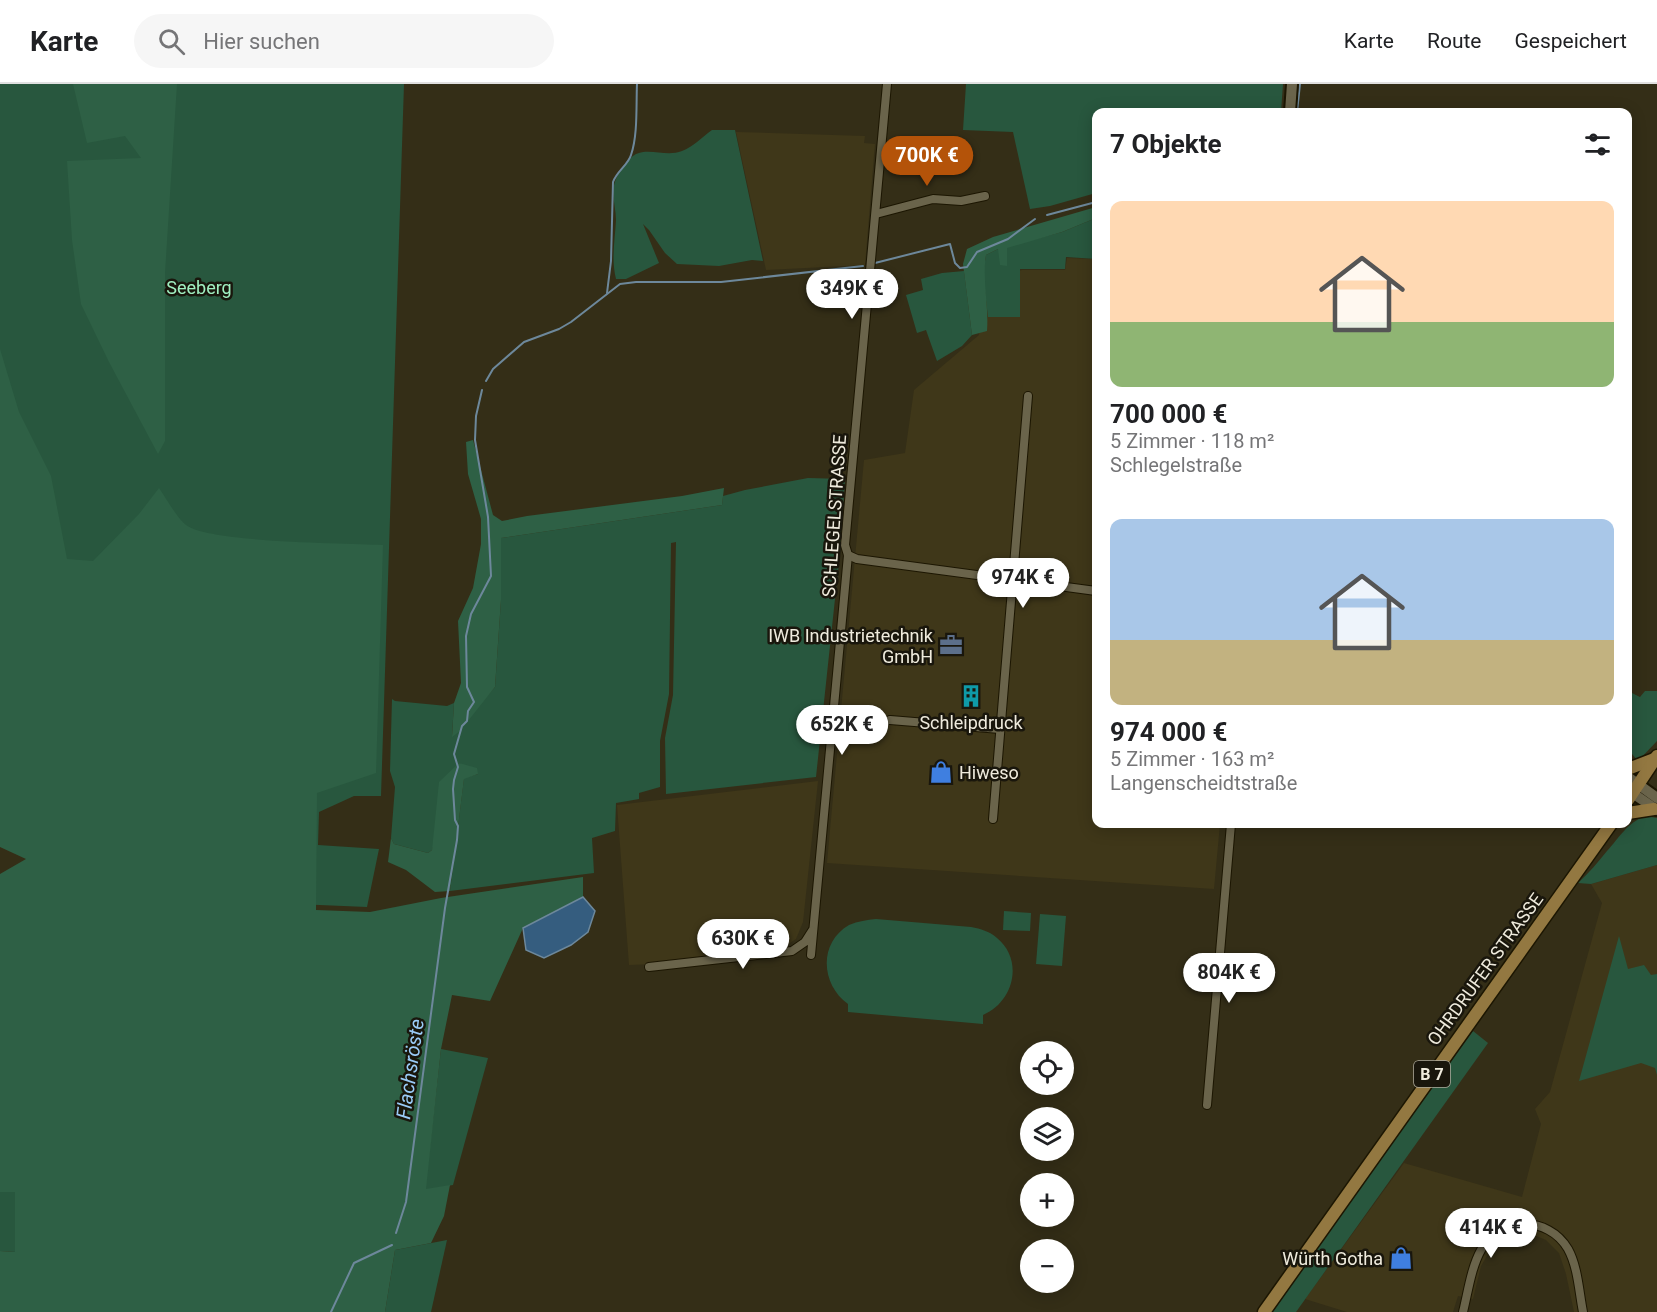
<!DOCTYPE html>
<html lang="de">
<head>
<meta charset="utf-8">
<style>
  :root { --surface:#fff; --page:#f6f6f6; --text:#202124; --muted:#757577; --line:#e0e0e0; --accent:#b45309 }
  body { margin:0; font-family:Roboto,sans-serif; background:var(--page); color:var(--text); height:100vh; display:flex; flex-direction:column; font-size:22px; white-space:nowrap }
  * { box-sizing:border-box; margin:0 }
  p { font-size:20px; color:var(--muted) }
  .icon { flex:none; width:33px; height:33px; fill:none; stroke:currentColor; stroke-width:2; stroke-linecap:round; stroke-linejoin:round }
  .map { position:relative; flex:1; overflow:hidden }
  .panel { position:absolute; left:1092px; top:24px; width:540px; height:720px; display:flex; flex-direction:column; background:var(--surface); border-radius:12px; box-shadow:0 3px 15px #0003 }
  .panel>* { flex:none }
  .tools { position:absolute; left:1020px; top:957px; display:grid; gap:12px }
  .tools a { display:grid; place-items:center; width:54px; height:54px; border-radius:50%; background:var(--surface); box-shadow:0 3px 15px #0003; font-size:30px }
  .price { position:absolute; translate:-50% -51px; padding:0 14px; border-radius:21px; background:#fff; color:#222; font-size:20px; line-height:39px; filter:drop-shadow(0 2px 3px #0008) }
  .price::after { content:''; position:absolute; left:50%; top:36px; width:18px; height:14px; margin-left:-9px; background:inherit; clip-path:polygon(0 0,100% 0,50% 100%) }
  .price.on { background:var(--accent); color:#fff }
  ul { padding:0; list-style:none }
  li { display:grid; align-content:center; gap:12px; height:318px; padding:0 18px }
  li span { display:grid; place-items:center; height:186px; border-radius:12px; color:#555 }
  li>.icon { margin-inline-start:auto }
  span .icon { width:108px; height:108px; fill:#fffc; stroke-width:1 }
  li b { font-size:26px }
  h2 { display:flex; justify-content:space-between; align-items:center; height:72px; padding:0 18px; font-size:26px }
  header { display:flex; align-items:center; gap:36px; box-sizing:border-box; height:84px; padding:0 30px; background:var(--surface); border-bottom:2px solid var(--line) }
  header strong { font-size:28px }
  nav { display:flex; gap:33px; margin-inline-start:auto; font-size:21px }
  .search { width:420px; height:54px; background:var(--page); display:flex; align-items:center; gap:15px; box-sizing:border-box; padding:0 21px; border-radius:33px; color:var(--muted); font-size:22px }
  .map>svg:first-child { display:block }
  .built { fill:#3f3719 }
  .green { fill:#28573e }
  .forest { fill:#2e6045 }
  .water { fill:#355d7f; stroke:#6d889b; stroke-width:1.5 }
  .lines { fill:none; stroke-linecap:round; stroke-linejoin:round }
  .stream { stroke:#6d889b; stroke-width:2 }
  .minor-casing { stroke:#1c1602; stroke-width:10 }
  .secondary-casing { stroke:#1c1602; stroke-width:14 }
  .primary-casing { stroke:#1c1602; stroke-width:15 }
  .minor { stroke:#6a644b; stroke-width:8 }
  .secondary { stroke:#6a644b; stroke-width:10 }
  .primary { stroke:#937841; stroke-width:12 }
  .labels { text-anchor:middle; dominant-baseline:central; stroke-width:5; stroke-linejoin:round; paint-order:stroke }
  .shield { fill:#19160c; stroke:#afab9e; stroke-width:1.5 }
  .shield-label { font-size:16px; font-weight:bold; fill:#efebdd }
  .park-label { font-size:18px; fill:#a0f0c1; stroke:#19160c }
  .street-label { font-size:18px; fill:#efebdd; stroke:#19160c }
  .poi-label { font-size:18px; fill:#efebdd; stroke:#19160c; text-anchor:end }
  .water-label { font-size:20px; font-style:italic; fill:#9acbf7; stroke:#19160c }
</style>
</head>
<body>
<header>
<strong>Karte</strong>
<div class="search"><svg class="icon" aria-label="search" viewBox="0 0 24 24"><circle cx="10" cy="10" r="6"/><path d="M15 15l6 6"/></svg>Hier suchen</div>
<nav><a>Karte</a><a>Route</a><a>Gespeichert</a></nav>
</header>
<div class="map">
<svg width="1657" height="1228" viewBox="0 0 1657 1228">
  <rect width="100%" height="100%" fill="#342e17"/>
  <g class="built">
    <polygon points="736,48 865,52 864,59 875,60 865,181 766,186"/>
    <polygon points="1067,174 1096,175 1096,740 1220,740 1214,805 827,779 864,376 905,369 914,306 979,251 981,197 1022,186 1065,186"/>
    <polygon points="818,697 803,838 796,855 781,865 654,880 629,881 617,721"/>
    <polygon points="1657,781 1657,1228 1574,1228 1566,1190 1559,1169 1546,1156 1529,1149 1491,1165 1481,1182 1473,1215 1458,1212 1453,1228 1347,1228 1305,1215 1404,1079 1522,1113 1541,1040 1535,1025 1550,1008 1602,819 1591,800"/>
  </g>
  <g class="green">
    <polygon points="0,0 404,0 381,712 354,712 319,728 318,761 379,765 367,823 79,811 0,433"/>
    <polygon points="966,0 1283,0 1281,28 1096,28 1096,109 1050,122 1030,125 1013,48 963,46"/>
    <path d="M712,46H735L763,177L752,176L719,182L677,180L665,169L649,146L643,140L659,179L626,195H616C611,175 615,156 616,136C616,123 610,108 616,95C619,87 628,74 636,70C650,64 667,73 682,67C693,63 702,53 712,46Z"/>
    <polygon points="1096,134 1096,175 1066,173 1065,185 1020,185 1020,233 988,233 983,190 986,171 998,165 1062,148"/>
    <polygon points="964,187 972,251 962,262 937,277 926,246 917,249 906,211 923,206 921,195 942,189"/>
    <polygon points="808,394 845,395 840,468 816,693 666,710 665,654 673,611 676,458 671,459 669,610 660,657 660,703 639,709 639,715 616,719 615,747 592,754 594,789 450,807 464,694 478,690 459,679 432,766 428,769 394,760 391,754 395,703 390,687 392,615 395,617 447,622 454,619 452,652 495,603 501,516 501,454 722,421 723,412 745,406"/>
    <polygon points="1628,607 1640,613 1645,607 1657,607 1657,657 1638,677 1632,670 1628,669"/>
    <path d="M1645,732L1657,734V781L1591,800L1578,799C1589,789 1598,778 1607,767C1620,753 1627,739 1645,732Z"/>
    <polygon points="1004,827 1031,829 1030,847 1003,846"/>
    <polygon points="1040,830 1066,832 1062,882 1036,880"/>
    <path d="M876,835L971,843C981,845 989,847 997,854C1024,876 1014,918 983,931V940L848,928V920C821,901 818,859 849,841C858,837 867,836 876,835Z"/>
    <polygon points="1619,852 1628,885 1644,881 1651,891 1657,890 1657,991 1655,984 1641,979 1579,997"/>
    <polygon points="1473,947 1488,959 1296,1228 1271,1228"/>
    <polygon points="441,965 488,974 453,1101 425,1106"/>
    <polygon points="15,1107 15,1168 0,1167 0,1108"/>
    <polygon points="447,1156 431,1228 385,1228 395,1166"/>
  </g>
  <g class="forest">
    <polygon points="73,0 177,0 165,189 165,357 158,370 109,278 81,220 72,156 67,77 141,74 125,52 87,59"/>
    <path d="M1096,123V134L1062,148L1007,164V182L1000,181L998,165L986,171C982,197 989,221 987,247L972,251L963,180L967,165L993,153Z"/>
    <path d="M0,265L19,328L51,392L67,475L93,477L139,430L159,404C166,414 177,434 186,441C209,459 347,459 383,461L376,689L317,709L316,826L370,828L441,814L583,793V813L523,844L490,917L452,911L441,965L426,1105L450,1101L444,1132L431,1159L395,1166L385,1228H0V1167L15,1168V1108H0V790L26,775L0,763Z"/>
    <polygon points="473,356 493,431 502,437 527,432 682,412 724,404 722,421 501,454 501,516 495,603 460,647 452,653 454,619 461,599 458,537 473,504 481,460 481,435 468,390 466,358"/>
    <polygon points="459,679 477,684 478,690 464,695 450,807 435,808 406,786 388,778 391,754 394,760 428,769 432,766 439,698"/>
  </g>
  <polygon class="water" points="583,813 595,827 588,848 571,861 544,874 526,866 523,844"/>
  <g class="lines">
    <g class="stream">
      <polyline points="1297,28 1300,0"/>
      <polyline points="1047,131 1096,118"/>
      <polyline points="875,179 950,160 955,179 960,184 967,183 977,168 1008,155 1035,135"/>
      <path d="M607,209L611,177L613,98C617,87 628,81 631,71C638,51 636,21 637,0"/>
      <polyline points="486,297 493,285 524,258 559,245 571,238 620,200 636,198 721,198 863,182"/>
      <polyline points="396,1149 406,1118 445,824 457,756 458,742 455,736 453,705 454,696 458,683 454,670 462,642 467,637 468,627 474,618 467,603 466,552 471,530 491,492 488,433 475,356 476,332 482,306"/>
      <polyline points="331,1228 354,1179 392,1161"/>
    </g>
    <g class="minor-casing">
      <g id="minor">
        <polyline points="876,130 933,115 961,117 985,112"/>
        <polyline points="848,471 857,475 1096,507"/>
        <polyline points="890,636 1000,645"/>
        <polyline points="993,735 1028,312"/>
        <polyline points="811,871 848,471 845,461 887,0"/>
        <polyline points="649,883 792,867 805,858 812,847"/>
        <polyline points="1207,1021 1231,740"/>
        <path d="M1463,1228C1468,1208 1471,1184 1481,1166C1500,1133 1548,1131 1568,1165C1578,1183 1579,1208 1583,1228"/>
      </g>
    </g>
    <g class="secondary-casing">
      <g id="secondary">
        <polyline points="1290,28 1292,0"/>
        <polyline points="1628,693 1657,714"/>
        <polyline points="1628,706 1657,726"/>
      </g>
    </g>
    <g class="primary-casing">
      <g id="primary">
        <polyline points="1628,685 1654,675"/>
        <polyline points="1628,716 1657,672"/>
        <polyline points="1628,729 1654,725"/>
        <polyline points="1264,1228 1611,740"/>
      </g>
    </g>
    <use href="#minor" class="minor"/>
    <use href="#secondary" class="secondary"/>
    <use href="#primary" class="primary"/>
  </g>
  <defs>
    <g id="office-bare" transform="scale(1.8)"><path d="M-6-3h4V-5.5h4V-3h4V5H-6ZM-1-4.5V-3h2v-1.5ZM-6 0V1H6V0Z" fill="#5c6f8a" stroke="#19160c" stroke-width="2.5" paint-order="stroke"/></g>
    <g id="building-bare" transform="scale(1.8)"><path d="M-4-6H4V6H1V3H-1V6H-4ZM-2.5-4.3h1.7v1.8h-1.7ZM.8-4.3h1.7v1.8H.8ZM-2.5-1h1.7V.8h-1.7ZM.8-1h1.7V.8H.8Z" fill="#0f9aa8" stroke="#19160c" stroke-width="2.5" paint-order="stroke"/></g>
    <g id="shop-bare" transform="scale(1.8)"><path d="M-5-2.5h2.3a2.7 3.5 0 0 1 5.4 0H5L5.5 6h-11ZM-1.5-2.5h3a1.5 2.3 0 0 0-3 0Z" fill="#3f7fe0" stroke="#19160c" stroke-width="2.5" paint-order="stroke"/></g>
  </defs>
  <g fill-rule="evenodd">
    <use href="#office-bare" x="951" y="561"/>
    <use href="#building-bare" x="971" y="612"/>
    <use href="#shop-bare" x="941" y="688"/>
    <use href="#shop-bare" x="1401" y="1174"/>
  </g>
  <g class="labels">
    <rect class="shield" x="1414" y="977" width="36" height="26" rx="4.5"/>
    <g class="shield-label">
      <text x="1432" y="990">B 7</text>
    </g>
    <g class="park-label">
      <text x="199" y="203">Seeberg</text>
    </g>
    <g class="street-label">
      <text transform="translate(834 432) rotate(-86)">SCHLEGELSTRASSE</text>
      <text transform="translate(1485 885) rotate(-54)">OHRDRUFER STRASSE</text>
    </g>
    <g class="poi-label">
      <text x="933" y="551">IWB Industrietechnik<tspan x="933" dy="21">GmbH</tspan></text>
      <text x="971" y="638" text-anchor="middle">Schleipdruck</text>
      <text x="959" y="688" text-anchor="start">Hiweso</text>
      <text x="1383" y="1174">Würth Gotha</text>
    </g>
    <g class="water-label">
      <text transform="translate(410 985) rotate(-82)">Flachsröste</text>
    </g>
  </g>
</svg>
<div class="tools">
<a><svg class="icon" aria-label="locate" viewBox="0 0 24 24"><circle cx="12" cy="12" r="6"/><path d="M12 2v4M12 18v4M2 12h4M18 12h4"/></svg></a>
<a><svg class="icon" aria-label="layers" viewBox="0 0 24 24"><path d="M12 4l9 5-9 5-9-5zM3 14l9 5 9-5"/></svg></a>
<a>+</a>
<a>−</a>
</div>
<b class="price on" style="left:927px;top:103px">700K €</b>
<b class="price" style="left:852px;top:236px">349K €</b>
<b class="price" style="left:1023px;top:525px">974K €</b>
<b class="price" style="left:842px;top:672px">652K €</b>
<b class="price" style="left:743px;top:886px">630K €</b>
<b class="price" style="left:1229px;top:920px">804K €</b>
<b class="price" style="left:1491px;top:1175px">414K €</b>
<section class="panel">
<h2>7 Objekte<svg class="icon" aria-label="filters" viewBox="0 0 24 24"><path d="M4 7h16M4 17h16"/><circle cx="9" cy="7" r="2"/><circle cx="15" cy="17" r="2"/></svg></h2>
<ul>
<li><span style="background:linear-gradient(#ffd9b3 65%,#8fb573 0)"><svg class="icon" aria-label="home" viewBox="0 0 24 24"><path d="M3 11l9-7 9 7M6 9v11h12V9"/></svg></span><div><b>700 000 €</b><p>5 Zimmer · 118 m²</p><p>Schlegelstraße</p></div></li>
<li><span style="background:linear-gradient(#a9c7e8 65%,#c2b280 0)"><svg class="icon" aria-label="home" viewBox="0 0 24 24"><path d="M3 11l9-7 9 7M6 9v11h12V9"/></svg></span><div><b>974 000 €</b><p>5 Zimmer · 163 m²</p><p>Langenscheidtstraße</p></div></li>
</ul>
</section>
</div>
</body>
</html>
